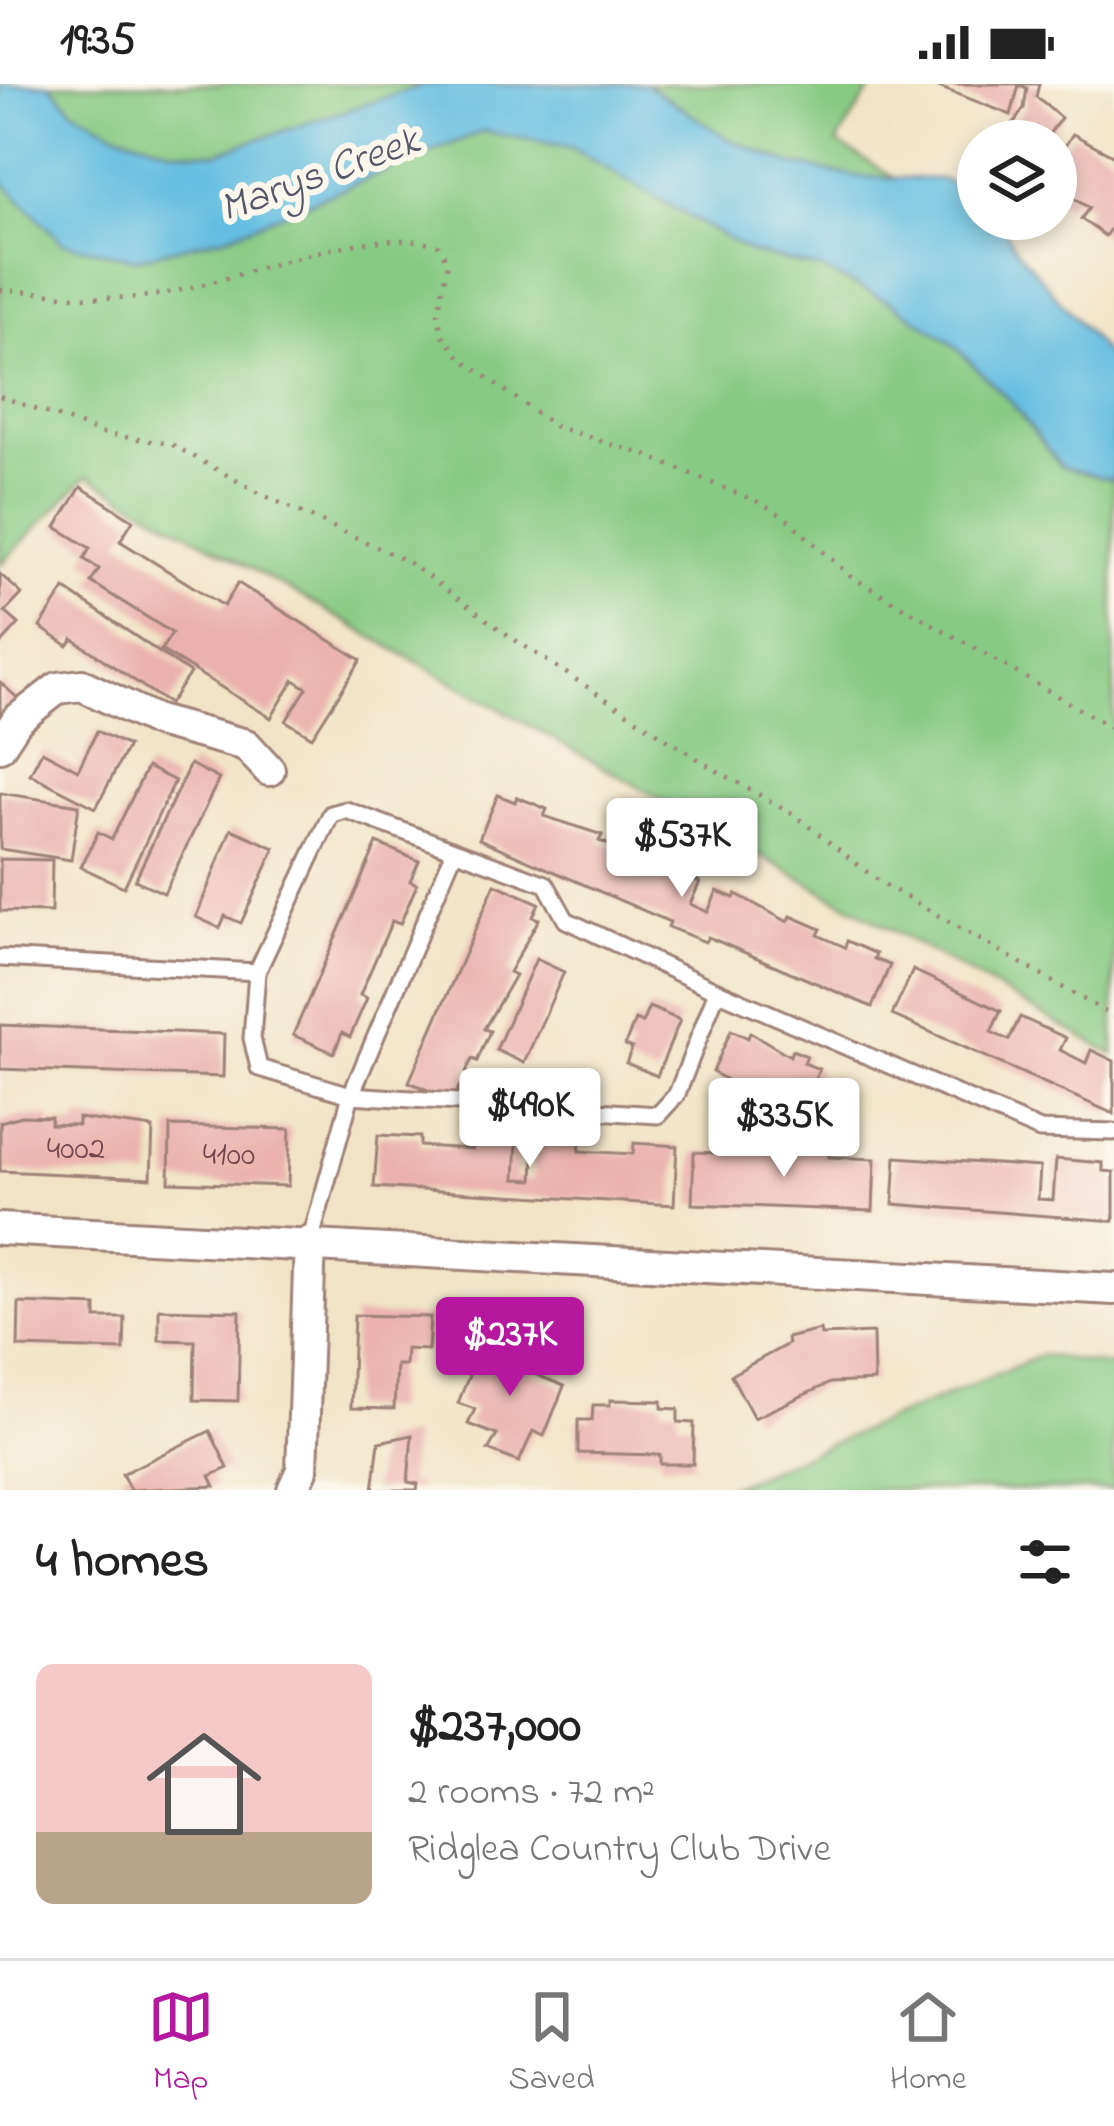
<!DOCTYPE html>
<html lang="en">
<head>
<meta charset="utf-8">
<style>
  :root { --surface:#fff; --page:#f6f6f6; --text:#222; --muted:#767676; --line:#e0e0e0; --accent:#b5179e }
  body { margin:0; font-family:"Indie Flower",sans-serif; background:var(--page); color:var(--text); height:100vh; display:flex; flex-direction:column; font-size:45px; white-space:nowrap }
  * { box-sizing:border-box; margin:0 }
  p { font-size:39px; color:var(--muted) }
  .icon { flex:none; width:66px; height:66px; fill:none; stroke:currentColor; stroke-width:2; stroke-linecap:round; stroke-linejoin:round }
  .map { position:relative; height:1406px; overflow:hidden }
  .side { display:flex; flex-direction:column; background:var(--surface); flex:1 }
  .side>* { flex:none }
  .fabs { position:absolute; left:957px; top:36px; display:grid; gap:24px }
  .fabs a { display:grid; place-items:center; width:120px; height:120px; border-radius:50%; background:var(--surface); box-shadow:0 6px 18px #0003; font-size:60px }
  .price { position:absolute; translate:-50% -102px; padding:0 27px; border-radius:12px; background:#fff; color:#222; font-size:39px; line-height:78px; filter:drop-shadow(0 3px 6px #0008) }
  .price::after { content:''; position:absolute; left:50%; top:72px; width:36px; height:27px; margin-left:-18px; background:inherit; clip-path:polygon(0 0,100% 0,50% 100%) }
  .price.active { background:var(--accent); color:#fff }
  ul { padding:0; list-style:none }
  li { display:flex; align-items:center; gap:36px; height:300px; padding:0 36px }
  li+li { border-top:3px solid var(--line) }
  li span { display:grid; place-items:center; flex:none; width:336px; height:240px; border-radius:18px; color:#555 }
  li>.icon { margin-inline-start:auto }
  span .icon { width:144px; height:144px; fill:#fffc; stroke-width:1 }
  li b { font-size:51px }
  h2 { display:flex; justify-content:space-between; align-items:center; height:144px; padding:0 36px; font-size:51px }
  .status { display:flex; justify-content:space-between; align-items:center; height:84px; padding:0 60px; background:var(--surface); direction:ltr }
  .status svg { height:33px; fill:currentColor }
  .dock { display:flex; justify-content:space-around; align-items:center; height:168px; border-top:3px solid var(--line); background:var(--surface); font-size:33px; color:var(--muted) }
  .dock a { display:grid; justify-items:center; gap:6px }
  .dock .active { color:var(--accent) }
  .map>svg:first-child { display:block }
  .green { fill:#87ca83; stroke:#687457; stroke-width:3 }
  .water { fill:#63bee1; stroke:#566e86; stroke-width:3 }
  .building { fill:#ebb2ad }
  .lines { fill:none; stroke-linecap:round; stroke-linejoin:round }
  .service-casing { stroke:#9e8278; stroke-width:21 }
  .minor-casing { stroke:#9e8278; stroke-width:36 }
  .path { stroke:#9e8278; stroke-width:4.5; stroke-dasharray:3 9; stroke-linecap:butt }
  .service { stroke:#fff; stroke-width:15 }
  .minor { stroke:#fff; stroke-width:30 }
  .labels { text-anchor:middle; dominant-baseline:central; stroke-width:12; stroke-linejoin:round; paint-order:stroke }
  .number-label { font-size:33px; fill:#72444c }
  .water-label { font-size:42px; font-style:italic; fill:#53576b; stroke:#fbf7ec }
</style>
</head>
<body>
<div class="status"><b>19:35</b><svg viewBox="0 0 49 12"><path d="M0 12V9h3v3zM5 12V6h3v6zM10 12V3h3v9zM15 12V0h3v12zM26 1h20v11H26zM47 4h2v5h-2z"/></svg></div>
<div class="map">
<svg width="1114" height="1406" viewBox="0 0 1114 1406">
  <rect width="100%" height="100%" fill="#fbf7ec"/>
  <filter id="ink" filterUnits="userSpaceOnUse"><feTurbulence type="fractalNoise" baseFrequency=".00833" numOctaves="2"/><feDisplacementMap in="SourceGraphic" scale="24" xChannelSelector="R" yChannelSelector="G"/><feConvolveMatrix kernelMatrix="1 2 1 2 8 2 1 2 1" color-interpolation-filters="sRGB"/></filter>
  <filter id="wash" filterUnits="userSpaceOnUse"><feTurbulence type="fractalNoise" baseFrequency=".004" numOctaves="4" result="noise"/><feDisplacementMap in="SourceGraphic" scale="48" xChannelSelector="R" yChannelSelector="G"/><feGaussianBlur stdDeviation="2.7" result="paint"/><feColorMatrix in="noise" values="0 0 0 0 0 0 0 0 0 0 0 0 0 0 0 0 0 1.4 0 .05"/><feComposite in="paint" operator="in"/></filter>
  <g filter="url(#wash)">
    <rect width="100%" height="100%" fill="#f1e4c6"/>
    <g class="green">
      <polygon points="0,0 874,0 837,59 1017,166 1114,310 1114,971 87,392 0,481"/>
      <polygon points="1042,1271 1114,1282 1114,1406 721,1406"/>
    </g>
    <polygon class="water" points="0,0 50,0 74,26 117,49 174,66 216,69 427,0 646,0 728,55 793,81 862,93 942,95 978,113 978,135 998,135 1017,166 1114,280 1114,396 1061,383 1011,318 950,258 891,218 820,185 750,168 570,63 483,47 230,151 135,175 63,159 5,100 0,93"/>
    <g id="blocks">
      <g class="building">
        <polygon points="931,0 1039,0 1036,13 1061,34 1044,57 1030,57 1011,43 1024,24 1027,4 1019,1 1011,31"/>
        <polygon points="1073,50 1114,72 1114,139 1105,152 1081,135 1089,124 1073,114 1067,122 1056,114 1056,75"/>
        <polygon points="81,403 133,436 120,457 224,522 238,499 361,576 312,653 286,637 307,604 294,596 271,634 161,566 172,549 91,498 99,485 84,475 90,464 56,443"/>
        <polygon points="0,490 22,510 5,528 19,540 0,561"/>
        <polygon points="65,505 190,589 169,620 73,555 68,562 40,543"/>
        <polygon points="0,598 28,624 0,654"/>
        <polygon points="97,647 128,662 96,724 30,690 42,667 78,686"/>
        <polygon points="190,680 219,695 164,809 135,796"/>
        <polygon points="147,683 175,697 124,803 81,783 98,748 112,755"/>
        <polygon points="0,709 79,721 71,776 0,765"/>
        <polygon points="498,711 515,718 517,713 547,725 544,732 602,751 599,757 612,762 614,756 629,763 627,767 686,787 684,792 700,798 690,820 708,828 717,807 734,814 736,810 788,838 791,832 821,845 818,851 845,863 847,857 876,870 874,875 890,881 872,923 708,853 705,858 668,843 670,838 479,755"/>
        <polygon points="231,745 275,764 241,839 225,832 220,844 196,833"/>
        <polygon points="377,759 419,777 410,797 417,800 400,840 392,837 360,911 367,914 350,953 342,949 334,969 293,951"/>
        <polygon points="0,775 52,776 51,828 0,827"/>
        <polygon points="495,800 539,819 533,833 539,835 509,888 515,891 484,945 490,947 477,977 472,975 466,988 471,991 465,1006 459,1003 453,1017 409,998"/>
        <polygon points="536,875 564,888 524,979 496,966"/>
        <polygon points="913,886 1001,927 991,948 1009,956 1020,933 1066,954 1060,966 1086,979 1091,966 1114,977 1114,1030 892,931"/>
        <polygon points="649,923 680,936 657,992 626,979 632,964 625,961 635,936 642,939"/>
        <polygon points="0,941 224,950 223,993 0,985"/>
        <polygon points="731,946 748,954 750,948 790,972 792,966 807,972 804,979 819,985 802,1027 765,1018 768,1012 753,1005 750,1010 713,988"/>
        <polygon points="22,1032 51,1033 50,1040 78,1041 78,1034 153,1044 151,1094 0,1087 0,1038"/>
        <polygon points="170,1042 290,1045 288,1102 169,1098"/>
        <polygon points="378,1051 420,1053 420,1062 473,1065 474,1053 517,1056 515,1095 533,1096 535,1055 580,1058 579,1067 633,1070 634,1059 677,1062 674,1121 374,1103"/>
        <polygon points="741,1063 830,1066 829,1073 875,1075 873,1127 692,1120 694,1068 740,1070"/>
        <polygon points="896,1073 1040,1083 1038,1115 1053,1116 1056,1075 1103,1079 1103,1087 1114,1088 1114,1137 893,1120"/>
        <polygon points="19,1219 96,1222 96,1234 125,1234 124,1266 18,1263"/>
        <polygon points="159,1225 240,1227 238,1317 194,1316 195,1257 159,1256"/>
        <polygon points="354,1231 430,1233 428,1266 406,1265 405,1281 396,1281 394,1325 351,1324"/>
        <polygon points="820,1246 821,1251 873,1249 874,1297 830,1299 754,1334 731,1291 788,1260 787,1254"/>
        <polygon points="511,1255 538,1265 529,1288 564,1302 544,1352 533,1347 519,1378 488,1366 497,1351 468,1340 475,1325 458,1319 479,1267 502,1276"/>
        <polygon points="610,1316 662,1317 662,1324 678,1325 678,1338 694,1339 693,1380 660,1380 660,1371 578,1369 578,1336 592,1336 593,1321 610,1321"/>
        <polygon points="210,1347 228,1384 210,1392 215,1402 130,1406 122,1390"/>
        <polygon points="412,1351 408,1398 418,1400 417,1406 373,1406 379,1358"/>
      </g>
    </g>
  </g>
  <g filter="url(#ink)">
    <use href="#blocks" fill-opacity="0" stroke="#9e8278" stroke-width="3"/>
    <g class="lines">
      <g class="service-casing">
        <g id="service">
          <polyline points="0,874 257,888 252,954 259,984 351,1011 310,1158"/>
          <polyline points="257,888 331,730 346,726 546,800 566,836 717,907 677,1010 658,1031 351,1011 454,768"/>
          <polyline points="717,907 1040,1046 1114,1048"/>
        </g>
      </g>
      <g class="minor-casing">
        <g id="minor">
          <polyline points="0,662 17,636 58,604 82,601 157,637 246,661 269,686"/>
          <polyline points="0,1145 1114,1205"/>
          <polyline points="293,1406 302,1386 310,1158"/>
        </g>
      </g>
      <g class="path">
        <path d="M0,206C50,208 98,218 148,212C232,202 359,138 438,161L448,178L438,230L442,250L462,275L554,342L645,371L758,418L785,433L850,492L1114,645"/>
        <polyline points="0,312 104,350 171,360 261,410 405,476 512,554 712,684 793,730 880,798 1114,933"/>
      </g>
      <use href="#service" class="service"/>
      <use href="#minor" class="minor"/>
    </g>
  </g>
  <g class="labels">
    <g class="number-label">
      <text x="76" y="1066">4002</text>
      <text x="229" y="1072">4100</text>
    </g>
    <g class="water-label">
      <text transform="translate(320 92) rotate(-20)">Marys Creek</text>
    </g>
  </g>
</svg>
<div class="fabs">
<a><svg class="icon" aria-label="layers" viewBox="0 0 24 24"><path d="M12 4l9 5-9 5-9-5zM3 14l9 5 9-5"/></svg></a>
</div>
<b class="price" style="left:682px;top:816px">$537K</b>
<b class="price" style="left:530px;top:1086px">$490K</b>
<b class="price" style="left:784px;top:1096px">$335K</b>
<b class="price active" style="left:510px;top:1315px">$237K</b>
</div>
<section class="side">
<h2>4 homes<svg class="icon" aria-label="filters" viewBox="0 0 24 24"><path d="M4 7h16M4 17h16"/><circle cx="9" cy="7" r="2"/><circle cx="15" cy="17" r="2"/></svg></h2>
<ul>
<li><span style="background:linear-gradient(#f6c9c9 70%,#b9a48a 0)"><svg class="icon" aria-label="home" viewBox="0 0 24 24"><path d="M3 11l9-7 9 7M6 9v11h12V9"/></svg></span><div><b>$237,000</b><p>2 rooms · 72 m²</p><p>Ridglea Country Club Drive</p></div></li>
</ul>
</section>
<nav class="dock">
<a class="active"><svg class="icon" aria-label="map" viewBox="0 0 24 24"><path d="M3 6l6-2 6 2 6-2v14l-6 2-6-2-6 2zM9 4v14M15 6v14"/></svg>Map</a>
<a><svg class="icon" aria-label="saved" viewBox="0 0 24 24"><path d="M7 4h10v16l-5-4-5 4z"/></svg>Saved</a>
<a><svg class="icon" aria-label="home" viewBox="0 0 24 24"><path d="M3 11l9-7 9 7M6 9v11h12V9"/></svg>Home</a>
</nav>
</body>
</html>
